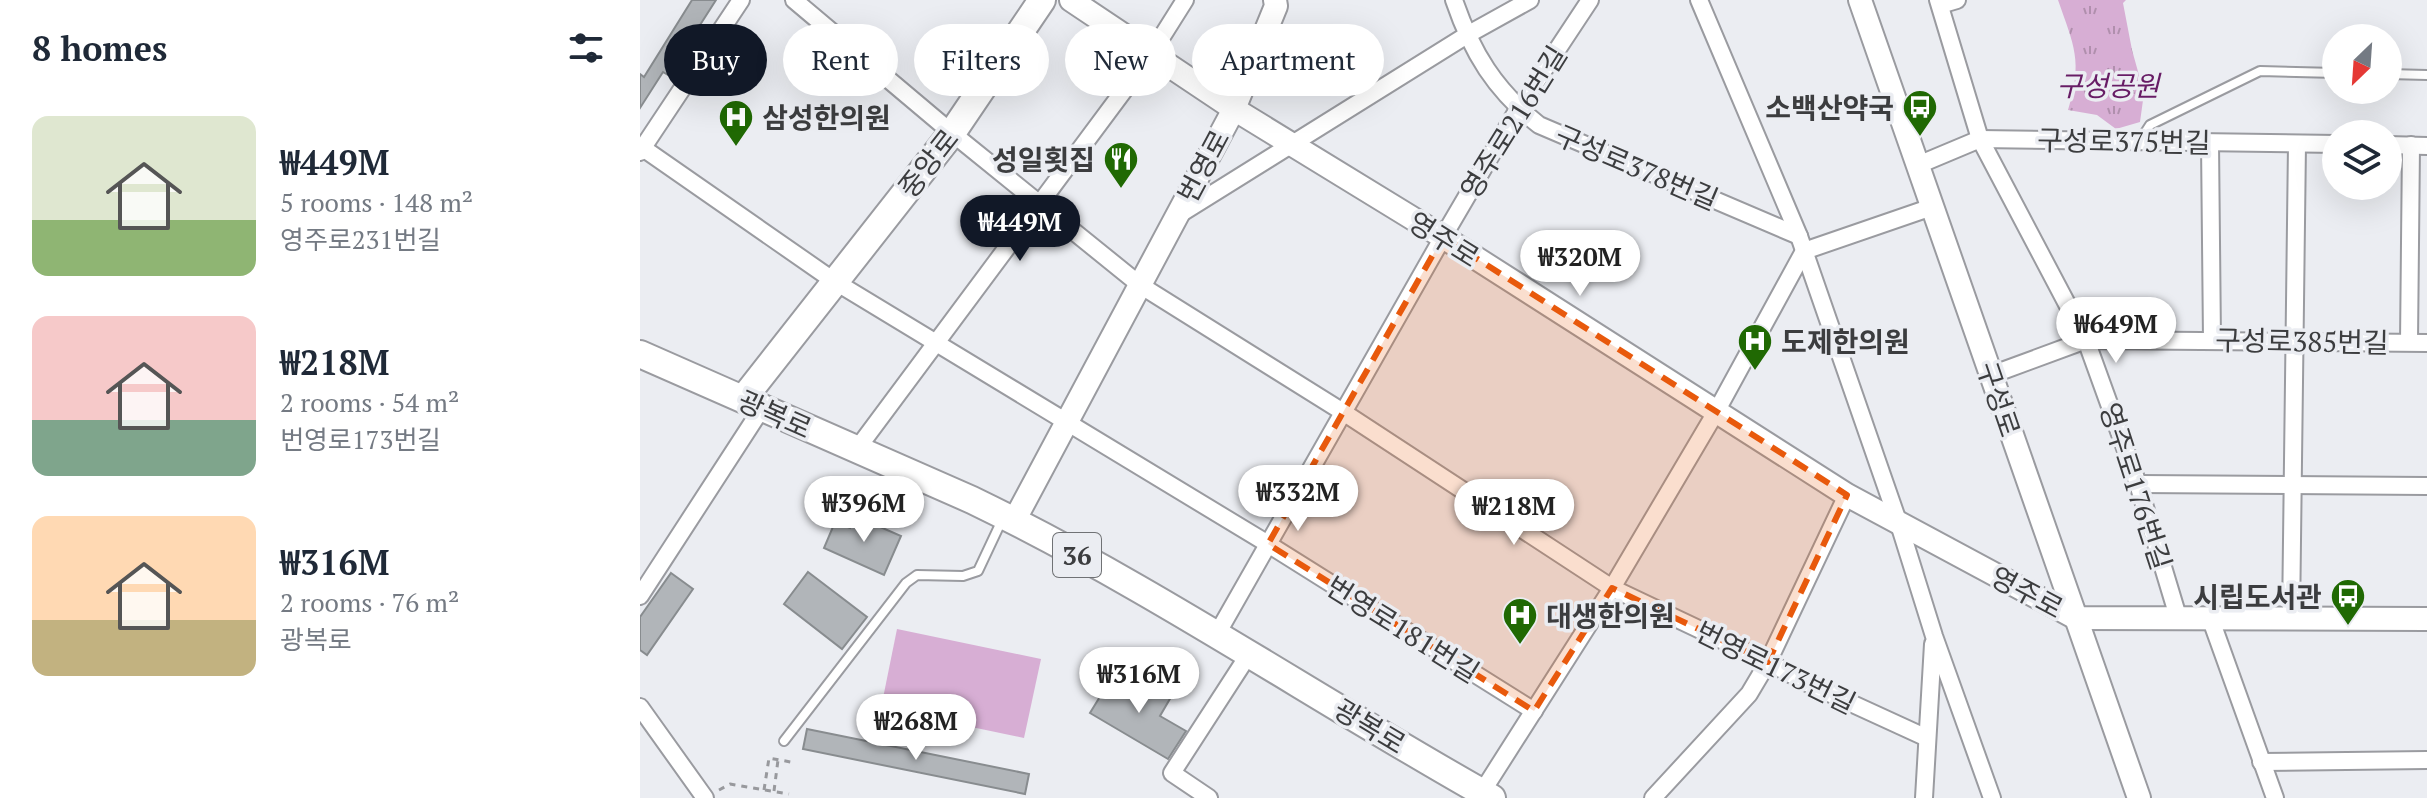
<!DOCTYPE html>
<html lang="en">
<head>
<meta charset="utf-8">
<style>
  :root { --surface:#fff; --page:#f2f2f3; --text:#1f2937; --muted:#747a83; --accent:#111827 }
  body { margin:0; font-family:"PT Serif","Noto Sans KR",serif; background:var(--page); color:var(--text); height:100vh; display:flex; flex-direction:column; font-size:30px; white-space:nowrap }
  * { box-sizing:border-box; margin:0 }
  p { font-size:26px; color:var(--muted) }
  .icon { flex:none; width:44px; height:44px; fill:none; stroke:currentColor; stroke-width:2; stroke-linecap:round; stroke-linejoin:round }
  .map { position:relative; flex:1; overflow:hidden }
  .details { display:flex; flex-direction:column; background:var(--surface); width:640px }
  .details>* { flex:none }
  .top-card { position:absolute; left:24px; top:24px; width:760px; height:72px; display:flex; gap:16px }
  .needle { width:52px; rotate:205deg }
  .fabs { position:absolute; left:1682px; top:24px; display:grid; gap:16px }
  .fabs a { display:grid; place-items:center; width:80px; height:80px; border-radius:50%; background:var(--surface); box-shadow:0 8px 32px #0002; font-size:40px }
  .price { position:absolute; translate:-50% -68px; padding:0 18px; border-radius:28px; background:#fff; color:#222; font-size:26px; line-height:52px; filter:drop-shadow(0 2px 4px #0008) }
  .price::after { content:''; position:absolute; left:50%; top:48px; width:24px; height:18px; margin-left:-12px; background:inherit; clip-path:polygon(0 0,100% 0,50% 100%) }
  .price.active { background:var(--accent); color:#fff }
  ul { padding:0; list-style:none }
  li { display:flex; align-items:center; gap:24px; height:200px; padding:0 32px }
  li span { display:grid; place-items:center; flex:none; width:224px; height:160px; border-radius:16px; color:#555 }
  li>.icon { margin-inline-start:auto }
  span .icon { width:96px; height:96px; fill:#fffc; stroke-width:1 }
  li b { font-size:34px }
  h2 { display:flex; justify-content:space-between; align-items:center; height:96px; padding:0 32px; font-size:34px }
  .chip { padding:0 28px; border-radius:36px; background:var(--surface); box-shadow:0 8px 32px #0002; font-size:28px; line-height:72px }
  .chip.active { background:var(--accent); color:#fff }
  main { display:flex; flex:1; min-height:0 }
  .map>svg:first-child { display:block }
  .grass { fill:url(#grass-tufts) }
  .garden { fill:#d7aed4 }
  .building { fill:#b1b5b9; stroke:#888c8f; stroke-width:2 }
  .lines { fill:none; stroke-linecap:round; stroke-linejoin:round }
  .service-casing { stroke:#9a9ba0; stroke-width:12 }
  .minor-casing { stroke:#9a9ba0; stroke-width:20 }
  .tertiary-casing { stroke:#9a9ba0; stroke-width:26 }
  .primary-casing { stroke:#9a9ba0; stroke-width:30 }
  .path { stroke:#98999d; stroke-width:3; stroke-dasharray:6 6; stroke-linecap:butt }
  .service { stroke:#fff; stroke-width:8 }
  .minor { stroke:#fff; stroke-width:16 }
  .tertiary { stroke:#fff; stroke-width:22 }
  .primary { stroke:#fff; stroke-width:26 }
  .marked { fill:#e8590c; fill-opacity:0.2; stroke:#e8590c; stroke-width:6; stroke-dasharray:16 10; stroke-linejoin:round }
  .labels { text-anchor:middle; dominant-baseline:central; stroke-width:7; stroke-linejoin:round; paint-order:stroke }
  .shield { fill:#ebedf2; stroke:#707275; stroke-width:2 }
  .shield-label { font-size:26px; font-weight:bold; fill:#3c3d3f }
  .park-label { font-size:28px; font-style:italic; fill:#671c65; stroke:#ebedf2 }
  .poi-label { font-size:28px; font-weight:bold; fill:#3c3d3f; stroke:#ebedf2; text-anchor:end }
  .street-label { font-size:28px; fill:#3c3d3f; stroke:#ebedf2 }
</style>
</head>
<body>
<main>
<section class="details">
<h2>8 homes<svg class="icon" aria-label="filters" viewBox="0 0 24 24"><path d="M4 7h16M4 17h16"/><circle cx="9" cy="7" r="2"/><circle cx="15" cy="17" r="2"/></svg></h2>
<ul>
<li><span style="background:linear-gradient(#dfe7d0 65%,#8fb573 0)"><svg class="icon" aria-label="home" viewBox="0 0 24 24"><path d="M3 11l9-7 9 7M6 9v11h12V9"/></svg></span><div><b>₩449M</b><p>5 rooms · 148 m²</p><p>영주로231번길</p></div></li>
<li><span style="background:linear-gradient(#f6c9c9 65%,#7fa58c 0)"><svg class="icon" aria-label="home" viewBox="0 0 24 24"><path d="M3 11l9-7 9 7M6 9v11h12V9"/></svg></span><div><b>₩218M</b><p>2 rooms · 54 m²</p><p>번영로173번길</p></div></li>
<li><span style="background:linear-gradient(#ffd9b3 65%,#c2b280 0)"><svg class="icon" aria-label="home" viewBox="0 0 24 24"><path d="M3 11l9-7 9 7M6 9v11h12V9"/></svg></span><div><b>₩316M</b><p>2 rooms · 76 m²</p><p>광복로</p></div></li>
</ul>
</section>
<div class="map">
<svg width="1787" height="798" viewBox="0 0 1787 798">
  <defs>
    <pattern id="grass-tufts" width="24" height="20" patternUnits="userSpaceOnUse" patternTransform="scale(2)"><rect width="24" height="20" fill="#d7aed4"/><path d="M3 7l-1-3M5 7V3M7 7l1-3M15 17l-1-3M17 17v-4M19 17l1-3" fill="none" stroke="#b08fad"/></pattern>
  </defs>
  <rect width="100%" height="100%" fill="#ebedf2"/>
  <path class="grass" d="M1418,0H1486L1483,3L1492,50L1504,93L1500,122L1476,129L1457,115L1428,110C1443,61 1434,46 1418,0Z"/>
  <polygon class="garden" points="257,629 401,659 384,738 241,708"/>
  <g class="building">
    <polygon points="52,0 76,0 28,75 23,72 0,108 0,74 4,77"/>
    <polygon points="215,516 261,536 244,575 184,548 195,522 210,528"/>
    <polygon points="168,572 227,617 202,649 144,604"/>
    <polygon points="31,573 53,589 7,655 0,650 0,617"/>
    <polygon points="472,677 495,691 502,679 531,697 520,716 546,731 528,759 450,713"/>
    <polygon points="167,729 389,774 385,794 163,749"/>
  </g>
  <g class="lines">
    <g class="service-casing">
      <g id="service">
        <polyline points="1748,74 1787,75"/>
        <polyline points="1499,142 1510,125 1620,71 1696,73"/>
        <polyline points="144,741 266,583 277,575 323,576 338,571 362,520"/>
      </g>
    </g>
    <g class="minor-casing">
      <g id="minor">
        <polyline points="154,0 312,133 500,285 703,412 972,588 1128,662 1167,683 1287,738"/>
        <path d="M814,0C832,53 855,90 899,125L1159,236"/>
        <polyline points="1059,0 1159,236 1259,524 1294,636 1352,798"/>
        <polyline points="1298,0 1340,139 1446,340 1498,484 1539,620"/>
        <polyline points="1300,5 1317,0"/>
        <polyline points="1570,143 1572,340"/>
        <polyline points="1748,145 1787,146"/>
        <polyline points="0,146 194,281 628,544 894,711"/>
        <polyline points="0,152 101,0"/>
        <polyline points="1278,165 1340,139 1696,144"/>
        <polyline points="540,214 827,35 890,0"/>
        <polyline points="1769,342 1771,145"/>
        <polyline points="1351,375 1446,340 1787,343"/>
        <polyline points="217,449 511,54 545,0"/>
        <polyline points="1498,484 1787,486"/>
        <polyline points="0,596 122,408"/>
        <polyline points="1571,620 1635,798"/>
        <polyline points="1651,620 1657,144"/>
        <polyline points="577,634 803,237 878,109 950,0"/>
        <polyline points="0,707 65,798"/>
        <polyline points="1621,762 1787,760"/>
        <polyline points="842,792 972,588 1076,412 1164,251 1292,207"/>
        <polyline points="569,798 532,773 609,654"/>
        <polyline points="1013,798 1109,694 1128,662 1207,495"/>
        <polyline points="1284,798 1293,644"/>
      </g>
    </g>
    <g class="tertiary-casing">
      <g id="tertiary">
        <polyline points="431,0 594,109 803,237 1207,495 1436,618 1787,619"/>
        <polyline points="1220,0 1499,798"/>
        <polyline points="374,521 594,109 636,6 635,0"/>
      </g>
    </g>
    <g class="primary-casing">
      <g id="primary">
        <path d="M0,354L332,500C512,587 677,700 852,798"/>
        <polyline points="103,399 312,133 402,0"/>
      </g>
    </g>
    <g class="path">
      <polyline points="79,790 90,784 149,794"/>
      <polyline points="124,790 129,758 156,763"/>
      <polyline points="134,791 138,760"/>
    </g>
    <use href="#service" class="service"/>
    <use href="#minor" class="minor"/>
    <use href="#tertiary" class="tertiary"/>
    <use href="#primary" class="primary"/>
  </g>
  <path class="marked" d="M803,237L1207,495L1128,662L972,588L894,711L628,544Z"/>
  <defs>
    <g id="bus-pin" transform="scale(1.8)"><path d="M0 17L-7.5 6A9.5 9.5 0 1 1 7.5 6Z" fill="#206903" stroke="#ebedf2"/><path d="M-5-6H5V4H4V6H2V4H-2V6H-4V4H-5ZM-3.5-4V0h7V-4ZM-3.5 1.2v1.5H-2V1.2ZM2 1.2v1.5H3.5V1.2Z" fill="#fff"/></g>
    <g id="hospital-pin" transform="scale(1.8)"><path d="M0 17L-7.5 6A9.5 9.5 0 1 1 7.5 6Z" fill="#206903" stroke="#ebedf2"/><path d="M-5-5h3v3.5h4V-5h3V5h-3V1.5h-4V5h-3Z" fill="#fff"/></g>
    <g id="restaurant-pin" transform="scale(1.8)"><path d="M0 17L-7.5 6A9.5 9.5 0 1 1 7.5 6Z" fill="#206903" stroke="#ebedf2"/><path d="M-5-6h1v4h1v-4h1v4h1v-4h1v5L-1.5 .5V6h-2V.5L-5-1ZM5-6V6H3V1.5H1.5Q1.5-4 5-6Z" fill="#fff"/></g>
  </defs>
  <g fill-rule="evenodd">
    <use href="#bus-pin" x="1280" y="107"/>
    <use href="#hospital-pin" x="96" y="117"/>
    <use href="#restaurant-pin" x="481" y="159"/>
    <use href="#hospital-pin" x="1115" y="341"/>
    <use href="#bus-pin" x="1708" y="596"/>
    <use href="#hospital-pin" x="880" y="615"/>
  </g>
  <g class="labels">
    <rect class="shield" x="413" y="533" width="48" height="44" rx="6"/>
    <g class="shield-label">
      <text x="437" y="555">36</text>
    </g>
    <g class="park-label">
      <text x="1468" y="85">구성공원</text>
    </g>
    <g class="poi-label">
      <text x="1254" y="107">소백산약국</text>
      <text x="122" y="117" text-anchor="start">삼성한의원</text>
      <text x="455" y="159">성일횟집</text>
      <text x="1141" y="341" text-anchor="start">도제한의원</text>
      <text x="1682" y="596">시립도서관</text>
      <text x="906" y="615" text-anchor="start">대생한의원</text>
    </g>
    <g class="street-label">
      <text transform="translate(873 122) rotate(-58)">영주로216번길</text>
      <text transform="translate(1484 141) rotate(1)">구성로375번길</text>
      <text transform="translate(288 163) rotate(-52)">중앙로</text>
      <text transform="translate(563 166) rotate(-62)">번영로</text>
      <text transform="translate(997 167) rotate(23)">구성로378번길</text>
      <text transform="translate(804 239) rotate(32)">영주로</text>
      <text transform="translate(1662 341) rotate(1)">구성로385번길</text>
      <text transform="translate(1359 399) rotate(71)">구성로</text>
      <text transform="translate(135 414) rotate(24)">광복로</text>
      <text transform="translate(1496 486) rotate(72)">영주로176번길</text>
      <text transform="translate(1387 592) rotate(28)">영주로</text>
      <text transform="translate(763 629) rotate(32)">번영로181번길</text>
      <text transform="translate(1136 667) rotate(26)">번영로173번길</text>
      <text transform="translate(730 726) rotate(31)">광복로</text>
    </g>
  </g>
</svg>
<div class="fabs">
<a><svg class="needle" viewBox="-14 -14 28 28"><path d="M0-13l5 13h-10z" fill="#e53935"/><path d="M0 13l5-13h-10z" fill="#747a83"/></svg></a>
<a><svg class="icon" aria-label="layers" viewBox="0 0 24 24"><path d="M12 4l9 5-9 5-9-5zM3 14l9 5 9-5"/></svg></a>
</div>
<b class="price active" style="left:380px;top:263px">₩449M</b>
<b class="price" style="left:940px;top:298px">₩320M</b>
<b class="price" style="left:1476px;top:365px">₩649M</b>
<b class="price" style="left:658px;top:533px">₩332M</b>
<b class="price" style="left:224px;top:544px">₩396M</b>
<b class="price" style="left:874px;top:547px">₩218M</b>
<b class="price" style="left:499px;top:715px">₩316M</b>
<b class="price" style="left:276px;top:762px">₩268M</b>
<div class="top-card">
<a class="chip active">Buy</a>
<a class="chip">Rent</a>
<a class="chip">Filters</a>
<a class="chip">New</a>
<a class="chip">Apartment</a>
</div>
</div>
</main>
</body>
</html>
